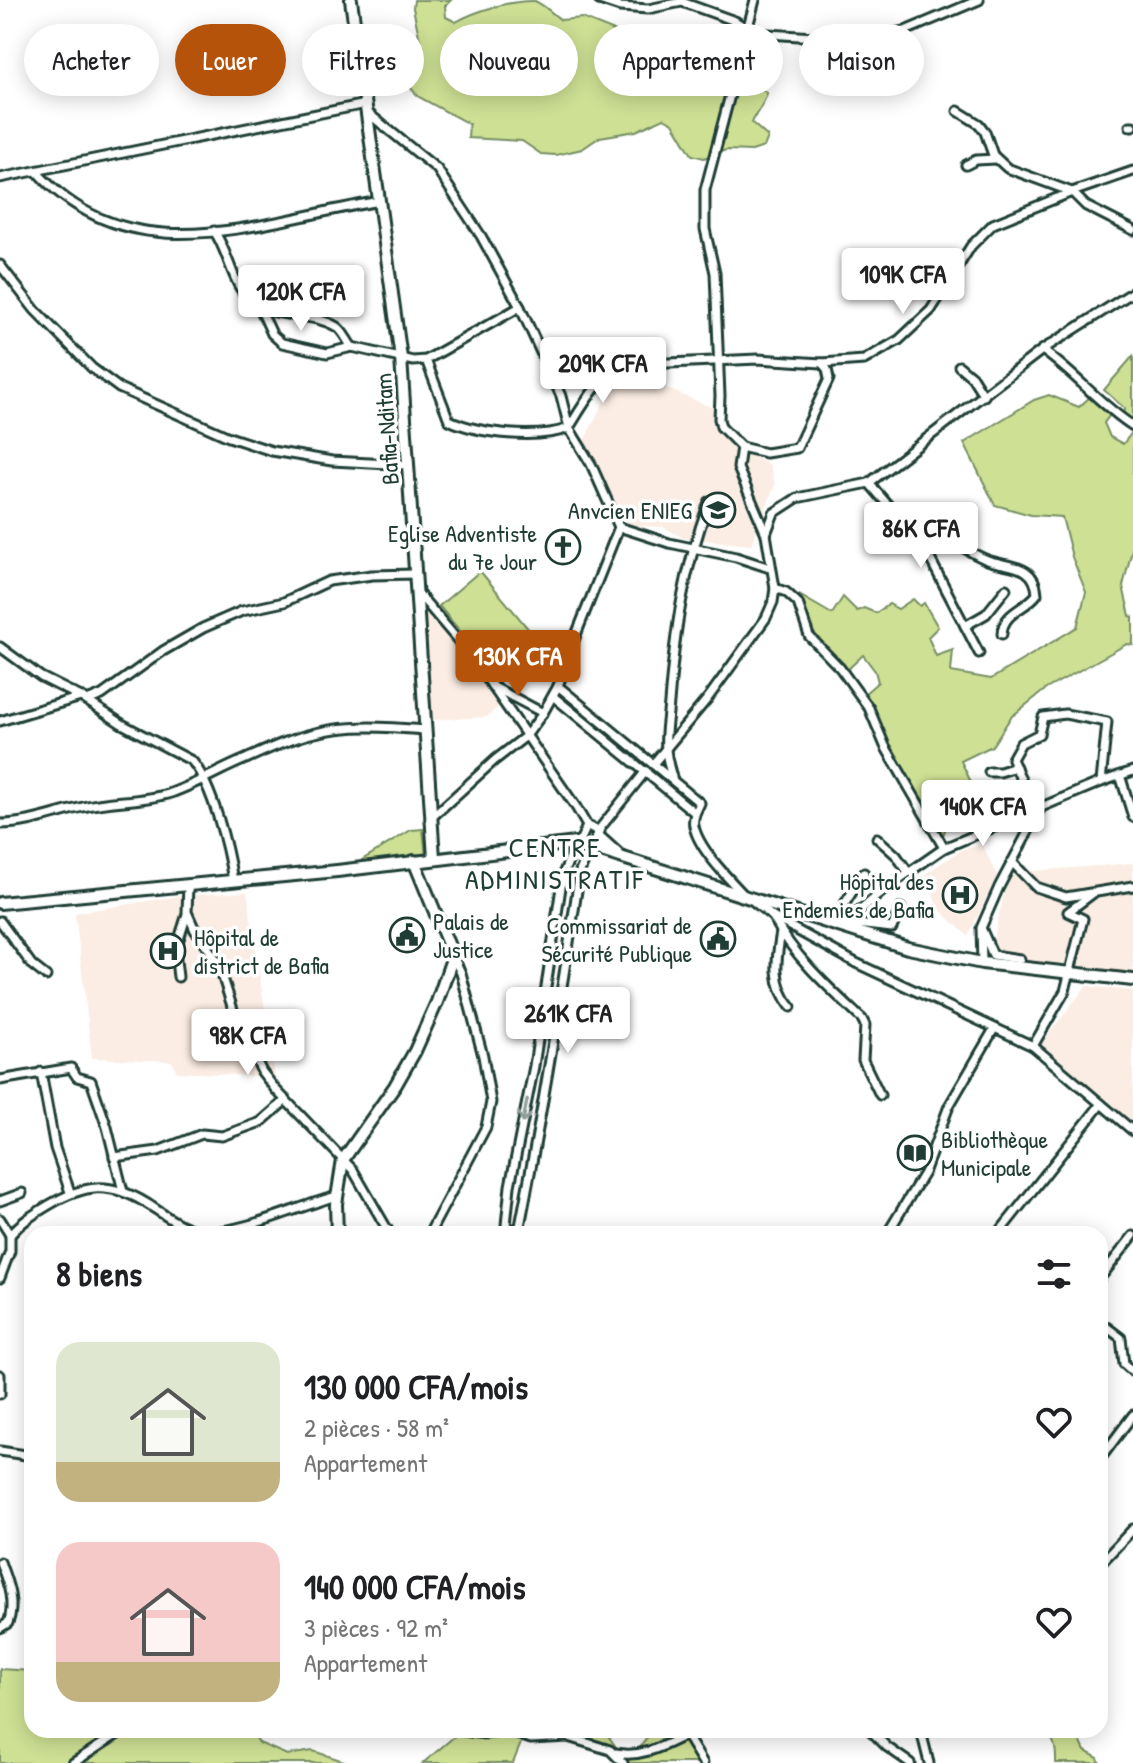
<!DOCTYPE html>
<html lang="fr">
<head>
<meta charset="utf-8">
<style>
  :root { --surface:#fff; --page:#f2f2f2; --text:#202124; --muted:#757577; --accent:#b45309 }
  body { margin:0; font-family:"Patrick Hand",sans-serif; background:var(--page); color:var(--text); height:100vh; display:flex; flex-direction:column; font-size:30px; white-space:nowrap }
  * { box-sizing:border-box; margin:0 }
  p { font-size:26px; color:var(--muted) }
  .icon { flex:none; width:44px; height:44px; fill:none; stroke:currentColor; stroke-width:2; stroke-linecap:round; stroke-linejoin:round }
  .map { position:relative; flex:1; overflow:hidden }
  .details { position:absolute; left:24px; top:1226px; width:1084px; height:512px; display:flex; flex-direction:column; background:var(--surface); border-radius:24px; box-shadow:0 4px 20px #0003 }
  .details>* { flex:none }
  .banner { position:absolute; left:24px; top:24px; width:1086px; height:72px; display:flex; gap:16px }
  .price { position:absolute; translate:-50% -68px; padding:0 18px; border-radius:8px; background:#fff; color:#222; font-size:26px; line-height:52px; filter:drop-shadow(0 2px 4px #0008) }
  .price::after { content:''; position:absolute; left:50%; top:48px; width:24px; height:18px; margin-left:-12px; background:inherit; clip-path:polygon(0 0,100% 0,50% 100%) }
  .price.on { background:var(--accent); color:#fff }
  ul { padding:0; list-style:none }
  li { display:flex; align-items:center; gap:24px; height:200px; padding:0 32px }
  li span { display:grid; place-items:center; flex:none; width:224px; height:160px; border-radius:24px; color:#555 }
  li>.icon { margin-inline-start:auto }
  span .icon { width:96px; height:96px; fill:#fffc; stroke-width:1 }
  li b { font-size:34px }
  h2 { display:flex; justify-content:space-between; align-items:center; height:96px; padding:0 32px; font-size:34px }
  .chip { padding:0 28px; border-radius:36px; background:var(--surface); box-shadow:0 4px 20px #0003; font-size:28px; line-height:72px }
  .chip.on { background:var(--accent); color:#fff }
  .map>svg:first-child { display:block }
  .built { fill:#fbede3 }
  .green { fill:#cee094; stroke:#768e64; stroke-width:2 }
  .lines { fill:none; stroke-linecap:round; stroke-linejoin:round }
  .street-casing { stroke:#1f3d34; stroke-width:13 }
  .secondary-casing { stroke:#1f3d34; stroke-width:16 }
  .primary-casing { stroke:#1f3d34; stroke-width:17 }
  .street { stroke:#fff; stroke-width:7 }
  .secondary { stroke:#fff; stroke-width:10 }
  .primary { stroke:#fff; stroke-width:11 }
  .oneway { stroke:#8f9e9a }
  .labels { text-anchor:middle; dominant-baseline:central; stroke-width:7; stroke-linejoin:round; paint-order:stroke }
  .street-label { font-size:24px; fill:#1f3d34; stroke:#fff }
  .poi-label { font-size:24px; fill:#1f3d34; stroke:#fff; text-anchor:end }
  .quarter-label { font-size:28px; letter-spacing:2px; fill:#1f3d34; stroke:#fff }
</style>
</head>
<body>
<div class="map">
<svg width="1133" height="1763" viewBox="0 0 1133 1763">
  <rect width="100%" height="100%" fill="#fff"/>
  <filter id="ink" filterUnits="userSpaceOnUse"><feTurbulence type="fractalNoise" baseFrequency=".0125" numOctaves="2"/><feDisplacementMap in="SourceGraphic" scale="16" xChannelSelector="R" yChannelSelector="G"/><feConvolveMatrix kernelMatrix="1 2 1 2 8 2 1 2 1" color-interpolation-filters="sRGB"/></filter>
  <g filter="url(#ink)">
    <g class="built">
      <polygon points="616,377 622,379 624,385 629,387 640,377 715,409 712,426 736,437 737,448 770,465 775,485 751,545 683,538 663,527 623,525 613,510 609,491 584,441"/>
      <polygon points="425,606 500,705 487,717 431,720"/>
      <polygon points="982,845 997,875 968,936 938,908 925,874 963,849"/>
      <polygon points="1133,863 1133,977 989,958 1009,873"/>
      <polygon points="247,892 275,1077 177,1072 172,1061 92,1058 75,913 178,896"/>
      <polygon points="1086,986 1133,991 1133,1126 1040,1045"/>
    </g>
    <g class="green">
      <path d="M414,0H451L445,6L446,17L456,22C475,11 511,0 535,1C544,5 553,14 561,20L582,18L622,34L637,50L700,67L726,83L758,87L767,93C764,106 756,111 752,123L768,137L764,147L752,151L726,150L704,158L692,155L673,123L664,118L636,131L600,137L582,149L556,155L541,154L522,141L468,138L469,124L419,97L409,86L413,78L406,68L405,57L420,41L413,8Z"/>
      <polygon points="1133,356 1133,427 1120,416 1125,409 1104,390"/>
      <polygon points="1093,394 1112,412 1104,423 1110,437 1123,444 1133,431 1133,546 1123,586 1130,616 1133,617 1133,645 1127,644 1046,689 1011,717 992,746 961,761 991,825 969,833 961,817 947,825 942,838 863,695 878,682 875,671 863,655 845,672 813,638 807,627 807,615 796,598 799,595 832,614 843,597 857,611 864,608 876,613 889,604 898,609 913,599 920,606 924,603 938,627 928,637 936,656 953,650 951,672 991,679 1077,627 1086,592 1072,557 1062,517 1031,515 995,505 964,443 1034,400 1049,395 1079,407"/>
      <polygon points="480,571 530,631 489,666 439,606"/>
      <polygon points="423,829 426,857 364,865 362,860 411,830"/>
      <polygon points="0,1669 32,1671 32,1730 252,1730 259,1743 287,1755 313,1751 350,1763 0,1763"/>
      <path d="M462,1730H604L621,1754L640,1748L652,1730H686L704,1763H621C598,1736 557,1738 523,1738L513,1763H423Z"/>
      <path d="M1013,1730H1075L1085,1751L1098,1758L1100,1763H1056C1057,1729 1045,1733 1017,1736Z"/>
    </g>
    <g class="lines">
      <g class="street-casing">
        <g id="street">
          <polyline points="599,0 620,7 648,9 682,2 735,21 753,33 829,38 879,36 905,31 979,0"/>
          <polyline points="755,0 705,190 705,229 715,273 720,396 719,419 721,427 741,447 766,453 797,448 829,379 827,369 822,363"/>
          <polyline points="958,111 979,124 985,132 993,155 1007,168 1072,192 1086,206 1133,230"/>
          <polyline points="368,113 437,169 481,236 520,307 561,396 569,428 591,464 619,527 669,543 736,557 770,568"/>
          <polyline points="1130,126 1133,126"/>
          <polyline points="966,165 976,160 996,159"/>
          <path d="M37,172C132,277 262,220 380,201"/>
          <polyline points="0,178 366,104"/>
          <path d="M214,231C230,253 232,292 258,306C282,318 314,313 337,327C344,332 347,341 352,347"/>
          <polyline points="0,265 35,310 92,368 119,388 229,437 272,451 332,461 408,465"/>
          <polyline points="259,306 272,334 282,343 327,353 352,347 413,361 426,360 520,307"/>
          <path d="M1042,350C1075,373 1099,404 1133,426"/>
          <path d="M426,360L449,420C479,434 538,440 569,428C583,405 599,376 624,365L758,359L822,363L864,360L899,340L931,310L971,246L993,224L1072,192L1133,171"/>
          <polyline points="959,366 972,377 984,396"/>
          <polyline points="741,447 738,468 766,534"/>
          <polyline points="869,483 924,547 979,653"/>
          <path d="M906,526L923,524L931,527C949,538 966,551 985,559C1005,568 1035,561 1037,594C1025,610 1003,612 1002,634"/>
          <polyline points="775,588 786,592 798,603 809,636 840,668 869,708 885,746 944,848"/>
          <polyline points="417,592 472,657 576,807 587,826 599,831"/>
          <polyline points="965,626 986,614 1006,589"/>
          <path d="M0,647L41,677L81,697L122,724L192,761C213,786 228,849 233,881"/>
          <polyline points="492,686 543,713"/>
          <path d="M558,686L700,803C697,810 692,817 694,826C698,848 728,878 743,894"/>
          <polyline points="554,697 694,812"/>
          <polyline points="87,701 102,695 163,651 203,628 242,611 284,602 329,581 372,575 415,574"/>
          <polyline points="0,721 81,697"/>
          <polyline points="653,764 708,698 766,618 773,602 775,588 766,534 774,513 797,498 869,483 1042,350 1133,292"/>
          <polyline points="989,772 1000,772 1016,767"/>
          <polyline points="1120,775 1133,817"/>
          <path d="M672,777C662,745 666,735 669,703C675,628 683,573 709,502"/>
          <polyline points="982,796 996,826"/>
          <polyline points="1035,811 1012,759 1021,743 1039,734 1043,717 1065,714 1107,722 1101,782"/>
          <polyline points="430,819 495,760 526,736 543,713 558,686 576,635 619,527"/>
          <path d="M0,824C29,824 55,813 83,807C111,800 140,802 168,794C195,785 219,770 246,759C268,749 292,738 315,733C350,724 389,727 424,730"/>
          <path d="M587,826L581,839L576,843L563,874L534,1066L510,1186L506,1225L512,1231L520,1226C543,1108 562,990 580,871L591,848L597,843L601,827L646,771"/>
          <polyline points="877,838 896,855 908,872"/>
          <polyline points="1012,862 1036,887 1066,897 1133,886"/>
          <polyline points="864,873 844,905 848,923 892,928 901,908"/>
          <polyline points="188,886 187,912 195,930 218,962 235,1016 262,1072 276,1090 353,1170 390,1234"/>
          <polyline points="753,901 773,917 856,963 1033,1046 1133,1131"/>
          <path d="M774,919C795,958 830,989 862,1019L865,1025L863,1060L880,1095"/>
          <polyline points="0,921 32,965 46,976"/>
          <polyline points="841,927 885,889 944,848 1101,782 1133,771"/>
          <polyline points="982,930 993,955 1020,959"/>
          <path d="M781,932C776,960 772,984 791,1007"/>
          <polyline points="982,963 981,928 999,887 1040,809"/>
          <polyline points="178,977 175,952 187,914"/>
          <polyline points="1033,1046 1065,991 1083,919 1068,912 1092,894"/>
          <polyline points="41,1072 55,1148 70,1192"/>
          <polyline points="0,1080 71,1068 77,1077 91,1081 107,1127 123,1191"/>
          <polyline points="114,1157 158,1151 202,1134 222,1136 261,1122 286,1100"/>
          <polyline points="0,1201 22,1193"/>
          <path d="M0,1219L10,1235C21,1222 34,1214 49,1205C85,1184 109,1181 146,1203C165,1215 184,1231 207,1232C245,1232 299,1206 337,1196"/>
          <polyline points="429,1234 486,1127 491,1102 483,1056 461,973 453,956"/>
          <polyline points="887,1234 924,1173 949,1106 994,1029"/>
          <polyline points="998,1234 1101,1104"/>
          <polyline points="0,1278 10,1251 10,1235"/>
          <polyline points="1100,1278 1133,1236"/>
          <polyline points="1100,1322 1121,1338 1124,1364 1133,1372"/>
          <polyline points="0,1375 0,1394"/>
          <polyline points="0,1451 32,1456"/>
          <polyline points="1100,1459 1133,1415"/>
          <path d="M0,1562C7,1581 16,1603 8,1623L0,1628"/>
          <polyline points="1100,1564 1133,1529"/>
          <polyline points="456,1730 485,1734 508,1731 531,1739 568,1737 610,1750 623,1763"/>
          <polyline points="683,1730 703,1763"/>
          <polyline points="870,1730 887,1747 910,1763"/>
          <polyline points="922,1735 929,1763"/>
          <path d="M616,1753C642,1758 663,1746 686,1735"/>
          <polyline points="73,1763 124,1730"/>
        </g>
      </g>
      <g class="secondary-casing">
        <g id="secondary">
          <polyline points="351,0 401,358 434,858"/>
          <polyline points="0,903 337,871 576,843 908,948 982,963 1133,980"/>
          <polyline points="337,1234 336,1204 343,1160 395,1086 415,1051 437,1002 453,956 414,861"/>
        </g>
      </g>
      <g class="primary-casing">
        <polyline id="primary" points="598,837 618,855"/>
      </g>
      <use href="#street" class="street"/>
      <use href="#secondary" class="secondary"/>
      <use href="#primary" class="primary"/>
    </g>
    <defs><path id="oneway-shaft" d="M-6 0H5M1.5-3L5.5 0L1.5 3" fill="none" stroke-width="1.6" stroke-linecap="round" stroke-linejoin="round" transform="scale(2)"/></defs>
    <use class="oneway" href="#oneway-shaft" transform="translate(525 1111) rotate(101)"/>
  </g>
  <defs>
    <g id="university-ring" transform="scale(1.8)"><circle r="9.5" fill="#fff" stroke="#1f3d34" stroke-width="1.5"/><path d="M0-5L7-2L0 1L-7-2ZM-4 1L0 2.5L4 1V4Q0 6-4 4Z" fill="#1f3d34"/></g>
    <g id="church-ring" transform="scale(1.8)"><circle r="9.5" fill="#fff" stroke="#1f3d34" stroke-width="1.5"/><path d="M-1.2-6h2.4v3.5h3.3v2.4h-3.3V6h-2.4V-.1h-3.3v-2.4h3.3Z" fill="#1f3d34"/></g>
    <g id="hospital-ring" transform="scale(1.8)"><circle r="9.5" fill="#fff" stroke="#1f3d34" stroke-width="1.5"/><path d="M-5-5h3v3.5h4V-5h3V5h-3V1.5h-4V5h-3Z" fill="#1f3d34"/></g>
    <g id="civic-ring" transform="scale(1.8)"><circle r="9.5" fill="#fff" stroke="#1f3d34" stroke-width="1.5"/><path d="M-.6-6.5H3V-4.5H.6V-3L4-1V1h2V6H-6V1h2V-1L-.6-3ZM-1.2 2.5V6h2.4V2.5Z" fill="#1f3d34"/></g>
    <g id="library-ring" transform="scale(1.8)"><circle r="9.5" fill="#fff" stroke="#1f3d34" stroke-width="1.5"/><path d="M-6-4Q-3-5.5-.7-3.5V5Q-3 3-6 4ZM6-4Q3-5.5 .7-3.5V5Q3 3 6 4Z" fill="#1f3d34"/></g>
  </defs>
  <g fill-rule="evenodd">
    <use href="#university-ring" x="718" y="510"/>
    <use href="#church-ring" x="563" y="547"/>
    <use href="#hospital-ring" x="960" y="895"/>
    <use href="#civic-ring" x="407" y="935"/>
    <use href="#civic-ring" x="718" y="939"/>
    <use href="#hospital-ring" x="168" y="951"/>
    <use href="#library-ring" x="915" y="1153"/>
  </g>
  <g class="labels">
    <g class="street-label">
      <text transform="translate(386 429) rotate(-94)">Bafia-Nditam</text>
    </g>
    <g class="poi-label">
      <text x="692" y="510">Anvcien ENIEG</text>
      <text x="537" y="533">Eglise Adventiste<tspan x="537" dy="28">du 7e Jour</tspan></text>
      <text x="934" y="881">Hôpital des<tspan x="934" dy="28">Endemies de Bafia</tspan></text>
      <text x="433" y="921" text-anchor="start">Palais de<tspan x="433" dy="28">Justice</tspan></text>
      <text x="692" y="925">Commissariat de<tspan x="692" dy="28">Sécurité Publique</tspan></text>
      <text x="194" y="937" text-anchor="start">Hôpital de<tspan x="194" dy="28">district de Bafia</tspan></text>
      <text x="941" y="1139" text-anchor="start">Bibliothèque<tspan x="941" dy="28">Municipale</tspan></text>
    </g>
    <g class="quarter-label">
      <text x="555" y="847">CENTRE<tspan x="555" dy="32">ADMINISTRATIF</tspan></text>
    </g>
  </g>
</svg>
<b class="price" style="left:903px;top:316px">109K CFA</b>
<b class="price" style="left:301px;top:333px">120K CFA</b>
<b class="price" style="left:603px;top:405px">209K CFA</b>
<b class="price" style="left:921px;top:570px">86K CFA</b>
<b class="price on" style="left:518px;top:698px">130K CFA</b>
<b class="price" style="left:983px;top:848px">140K CFA</b>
<b class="price" style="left:568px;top:1055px">261K CFA</b>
<b class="price" style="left:248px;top:1077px">98K CFA</b>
<div class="banner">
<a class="chip">Acheter</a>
<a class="chip on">Louer</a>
<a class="chip">Filtres</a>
<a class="chip">Nouveau</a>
<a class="chip">Appartement</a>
<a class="chip">Maison</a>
</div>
<section class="details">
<h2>8 biens<svg class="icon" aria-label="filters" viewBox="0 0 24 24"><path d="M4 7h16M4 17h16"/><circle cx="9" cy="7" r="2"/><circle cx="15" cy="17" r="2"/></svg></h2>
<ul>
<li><span style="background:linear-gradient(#dfe7d0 75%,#c2b280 0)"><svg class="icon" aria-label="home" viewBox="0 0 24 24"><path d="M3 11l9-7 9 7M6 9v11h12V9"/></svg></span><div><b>130 000 CFA/mois</b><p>2 pièces · 58 m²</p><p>Appartement</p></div><svg class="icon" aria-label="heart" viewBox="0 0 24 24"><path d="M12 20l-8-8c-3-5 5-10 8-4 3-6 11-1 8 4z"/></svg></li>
<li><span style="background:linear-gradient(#f6c9c9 75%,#c2b280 0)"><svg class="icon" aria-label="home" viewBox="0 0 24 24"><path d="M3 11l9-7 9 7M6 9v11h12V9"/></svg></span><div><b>140 000 CFA/mois</b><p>3 pièces · 92 m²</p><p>Appartement</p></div><svg class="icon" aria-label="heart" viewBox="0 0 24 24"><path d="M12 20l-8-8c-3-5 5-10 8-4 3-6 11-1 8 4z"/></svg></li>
</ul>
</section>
</div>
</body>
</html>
